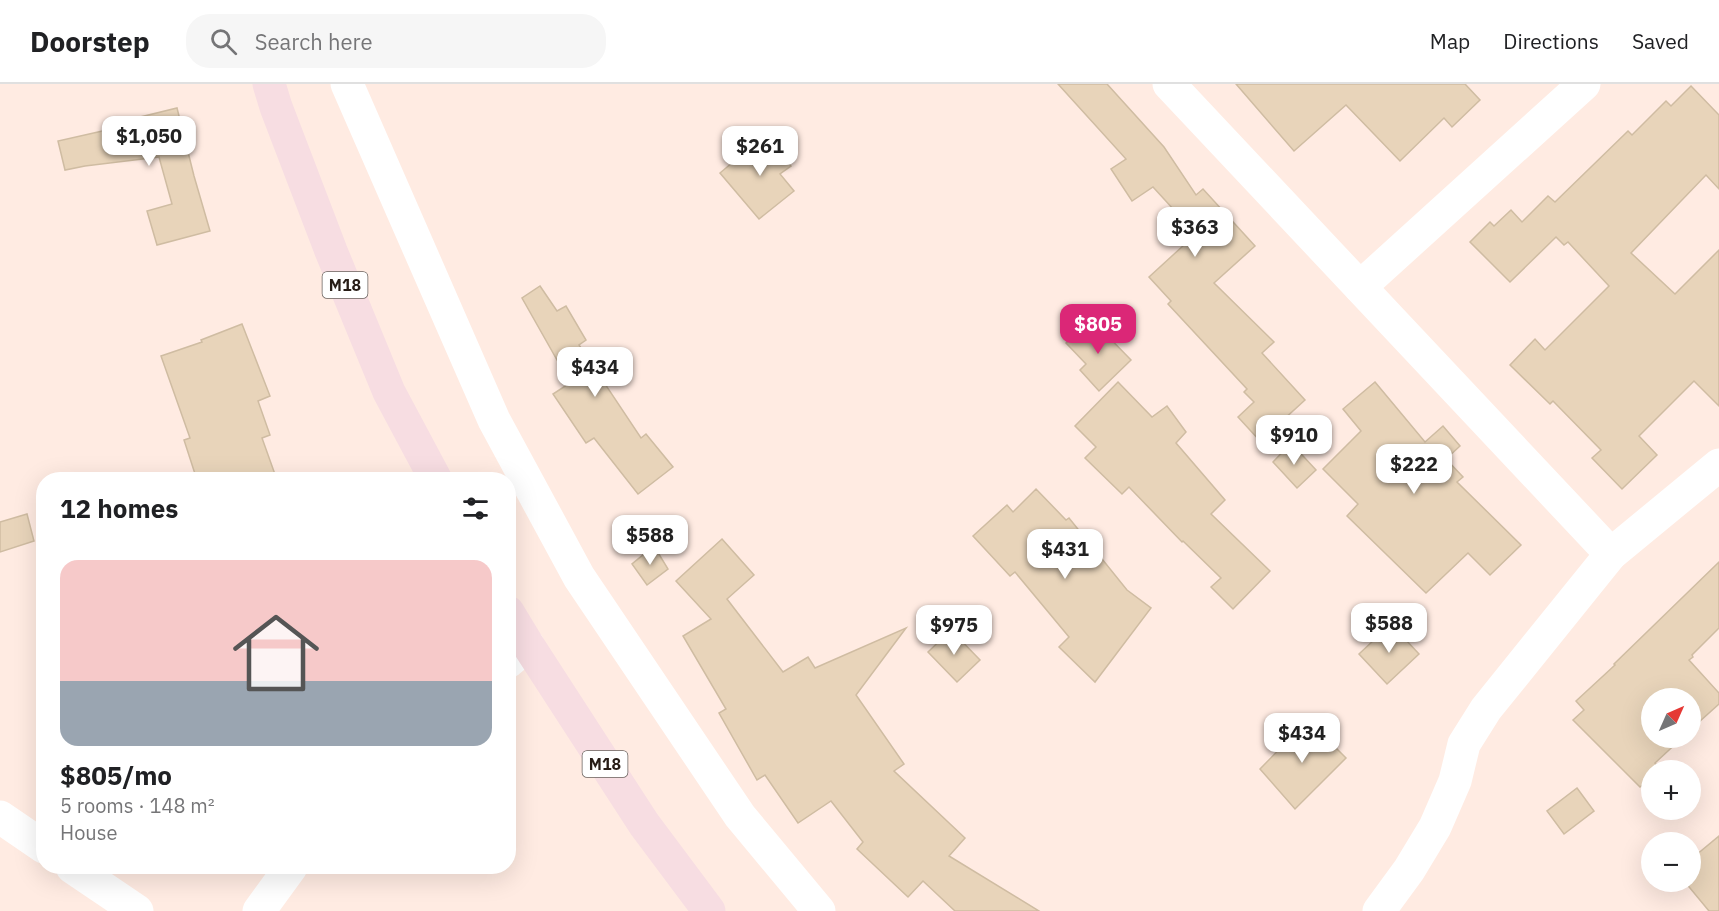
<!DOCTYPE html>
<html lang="en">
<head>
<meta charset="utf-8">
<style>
  :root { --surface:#fff; --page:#f6f6f6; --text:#202124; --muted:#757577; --line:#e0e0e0; --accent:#db2777 }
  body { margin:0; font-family:"IBM Plex Sans",sans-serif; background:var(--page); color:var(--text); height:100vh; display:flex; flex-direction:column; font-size:22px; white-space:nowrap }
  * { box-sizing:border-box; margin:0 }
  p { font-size:20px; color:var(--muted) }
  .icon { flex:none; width:33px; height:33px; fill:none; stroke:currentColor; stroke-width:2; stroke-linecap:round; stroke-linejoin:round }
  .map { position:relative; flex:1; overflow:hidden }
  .side { position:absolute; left:36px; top:388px; width:480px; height:402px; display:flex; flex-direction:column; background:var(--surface); border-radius:24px; box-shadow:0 6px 24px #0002 }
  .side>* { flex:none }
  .needle { width:39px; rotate:45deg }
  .tools { position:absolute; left:1641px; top:604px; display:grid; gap:12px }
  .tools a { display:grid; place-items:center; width:60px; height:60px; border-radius:50%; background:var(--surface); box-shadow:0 6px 24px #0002; font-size:30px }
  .price { position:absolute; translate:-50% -51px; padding:0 14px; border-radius:12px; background:#fff; color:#222; font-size:20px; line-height:39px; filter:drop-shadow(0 2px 3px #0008) }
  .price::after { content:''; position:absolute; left:50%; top:36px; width:18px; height:14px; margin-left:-9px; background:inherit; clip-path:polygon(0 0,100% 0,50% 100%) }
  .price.on { background:var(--accent); color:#fff }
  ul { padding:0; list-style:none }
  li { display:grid; align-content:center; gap:12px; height:318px; padding:0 24px }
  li+li { border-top:2px solid var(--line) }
  li span { display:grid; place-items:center; height:186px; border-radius:18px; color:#555 }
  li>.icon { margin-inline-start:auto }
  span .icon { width:108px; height:108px; fill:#fffc; stroke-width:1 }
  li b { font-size:26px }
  h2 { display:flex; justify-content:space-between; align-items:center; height:72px; padding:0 24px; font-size:26px }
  header { display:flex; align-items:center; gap:36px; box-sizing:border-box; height:84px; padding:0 30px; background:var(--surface); border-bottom:2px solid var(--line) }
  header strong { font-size:28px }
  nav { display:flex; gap:33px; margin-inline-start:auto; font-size:21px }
  .search { width:420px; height:54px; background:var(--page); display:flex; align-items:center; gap:15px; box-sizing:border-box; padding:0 21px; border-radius:24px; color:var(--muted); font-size:22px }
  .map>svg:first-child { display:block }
  .building { fill:#e8d4ba; stroke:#cfbca2; stroke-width:1.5 }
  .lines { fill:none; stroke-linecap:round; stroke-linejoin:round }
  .minor { stroke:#fff; stroke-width:33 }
  .major { stroke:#f7dde2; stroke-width:33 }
  .labels { text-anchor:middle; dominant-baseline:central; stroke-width:6; stroke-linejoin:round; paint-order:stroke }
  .shield { fill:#fff; stroke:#68605c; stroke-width:1.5 }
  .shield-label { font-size:16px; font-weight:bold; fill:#271c16 }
</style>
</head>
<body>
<header>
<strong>Doorstep</strong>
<div class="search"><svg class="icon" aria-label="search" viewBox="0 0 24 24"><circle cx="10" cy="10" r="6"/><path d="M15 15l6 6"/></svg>Search here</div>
<nav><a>Map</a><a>Directions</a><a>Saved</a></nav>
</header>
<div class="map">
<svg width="1719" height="827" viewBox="0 0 1719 827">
  <rect width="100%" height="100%" fill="#ffebe2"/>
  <g class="building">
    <polygon points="1058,0 1107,0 1164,63 1196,111 1203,105 1255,162 1214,199 1274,258 1262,269 1305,316 1260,357 1238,333 1254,318 1244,308 1247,305 1168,220 1171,217 1149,193 1196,150 1153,103 1132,117 1111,85 1126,75"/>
    <polygon points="1236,0 1465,0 1480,16 1452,43 1444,34 1400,77 1346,21 1294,67"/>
    <polygon points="1691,2 1719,31 1719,105 1706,91 1631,169 1675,210 1719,166 1719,322 1694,297 1639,352 1657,371 1622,405 1592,374 1601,366 1553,317 1550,320 1510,281 1535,255 1545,266 1609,202 1568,158 1564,161 1556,153 1510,198 1470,158 1490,138 1494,142 1511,126 1522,138 1548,112 1555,118 1628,47 1632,51 1666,17 1671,22"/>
    <polygon points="177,24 194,92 210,147 157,161 147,127 172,120 159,73 85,82 65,86 58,57 120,43 116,39"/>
    <polygon points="765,51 791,82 780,90 794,107 759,135 720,89"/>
    <polygon points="540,202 557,227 566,222 586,256 579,261 641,354 646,350 673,383 638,410 594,354 586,359 553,310 570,299 522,214"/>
    <polygon points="1091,235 1131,276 1099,307 1080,286 1086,280 1066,259"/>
    <polygon points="242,240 270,312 258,317 270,351 262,354 277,396 197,396 184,356 190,354 161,272 202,258 201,256"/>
    <polygon points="1118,298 1152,333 1167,322 1186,348 1176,359 1225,416 1211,430 1270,487 1233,525 1211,503 1221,494 1183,457 1182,458 1129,403 1122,410 1085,374 1096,363 1075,342"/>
    <polygon points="1375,298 1425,358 1443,342 1460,362 1446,375 1463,393 1457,398 1521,461 1490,491 1468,469 1426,509 1347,432 1358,420 1323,385 1361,347 1343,325"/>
    <polygon points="1291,359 1316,386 1297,404 1273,378"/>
    <polygon points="1036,405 1066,436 1069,434 1127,506 1151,524 1095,598 1059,563 1069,553 1015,488 1010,492 973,452 1007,421 1013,428"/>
    <polygon points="27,430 34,457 0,468 0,438"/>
    <polygon points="722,455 754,491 727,515 783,588 808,573 815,584 906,544 856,611 904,680 894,687 965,754 949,772 1039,827 955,827 923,797 908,813 857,765 863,758 831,717 798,739 765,691 757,696 719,629 726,625 683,552 711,535 676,497"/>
    <polygon points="654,462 668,485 647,501 632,480"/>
    <polygon points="1719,478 1719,544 1692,571 1693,573 1689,576 1719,609 1719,620 1690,646 1690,615 1652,615 1652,654 1682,654 1655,679 1660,685 1658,687 1652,687 1652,693 1640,703 1573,636 1584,626 1576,617 1615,581 1614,580"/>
    <polygon points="1391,540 1419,570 1387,600 1359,570"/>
    <polygon points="951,546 980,576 957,598 928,568"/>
    <polygon points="1308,636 1346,674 1295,725 1260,685"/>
    <polygon points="1577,704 1594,727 1564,750 1547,727"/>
    <polygon points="1719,752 1719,827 1709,827 1685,798 1690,798 1690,776"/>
  </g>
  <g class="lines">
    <g class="minor">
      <polyline points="347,0 494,336 579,493 740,732 819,827"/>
      <polyline points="1169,0 1611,470 1719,381"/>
      <polyline points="1360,203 1584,0"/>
      <polyline points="508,578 528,561"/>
      <polyline points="0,733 44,763"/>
      <polyline points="72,783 137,827"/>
      <polyline points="259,827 291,783"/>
      <polyline points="1379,827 1409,786 1435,743 1455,697 1464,660 1486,625 1611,470"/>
    </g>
    <g class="major">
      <polyline points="269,0 276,23 331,167 389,308 436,396"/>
      <polyline points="508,528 528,561 644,740 709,827"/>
    </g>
  </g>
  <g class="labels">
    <g class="shield">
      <rect x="322.5" y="188" width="45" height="26" rx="4.5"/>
      <rect x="582.5" y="667" width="45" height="26" rx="4.5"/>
    </g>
    <g class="shield-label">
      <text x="345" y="201">M18</text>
      <text x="605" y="680">M18</text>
    </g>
  </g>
</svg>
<div class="tools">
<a><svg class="needle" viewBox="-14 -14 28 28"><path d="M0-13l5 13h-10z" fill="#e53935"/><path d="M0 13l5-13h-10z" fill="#757577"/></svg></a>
<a>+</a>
<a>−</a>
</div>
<b class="price" style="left:149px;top:83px">$1,050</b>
<b class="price" style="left:760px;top:93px">$261</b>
<b class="price" style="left:1195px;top:174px">$363</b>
<b class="price on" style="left:1098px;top:271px">$805</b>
<b class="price" style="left:595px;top:314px">$434</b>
<b class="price" style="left:1294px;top:382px">$910</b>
<b class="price" style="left:1414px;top:411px">$222</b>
<b class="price" style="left:650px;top:482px">$588</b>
<b class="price" style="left:1065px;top:496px">$431</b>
<b class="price" style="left:1389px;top:570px">$588</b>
<b class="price" style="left:954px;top:572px">$975</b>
<b class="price" style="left:1302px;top:680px">$434</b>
<section class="side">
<h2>12 homes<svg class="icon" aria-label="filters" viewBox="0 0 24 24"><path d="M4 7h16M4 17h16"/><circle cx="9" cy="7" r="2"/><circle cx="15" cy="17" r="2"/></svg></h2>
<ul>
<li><span style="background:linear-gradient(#f6c9c9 65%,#9aa5b1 0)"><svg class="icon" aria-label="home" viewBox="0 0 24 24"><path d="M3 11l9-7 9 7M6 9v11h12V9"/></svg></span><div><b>$805/mo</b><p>5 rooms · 148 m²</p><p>House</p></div></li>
</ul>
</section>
</div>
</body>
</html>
